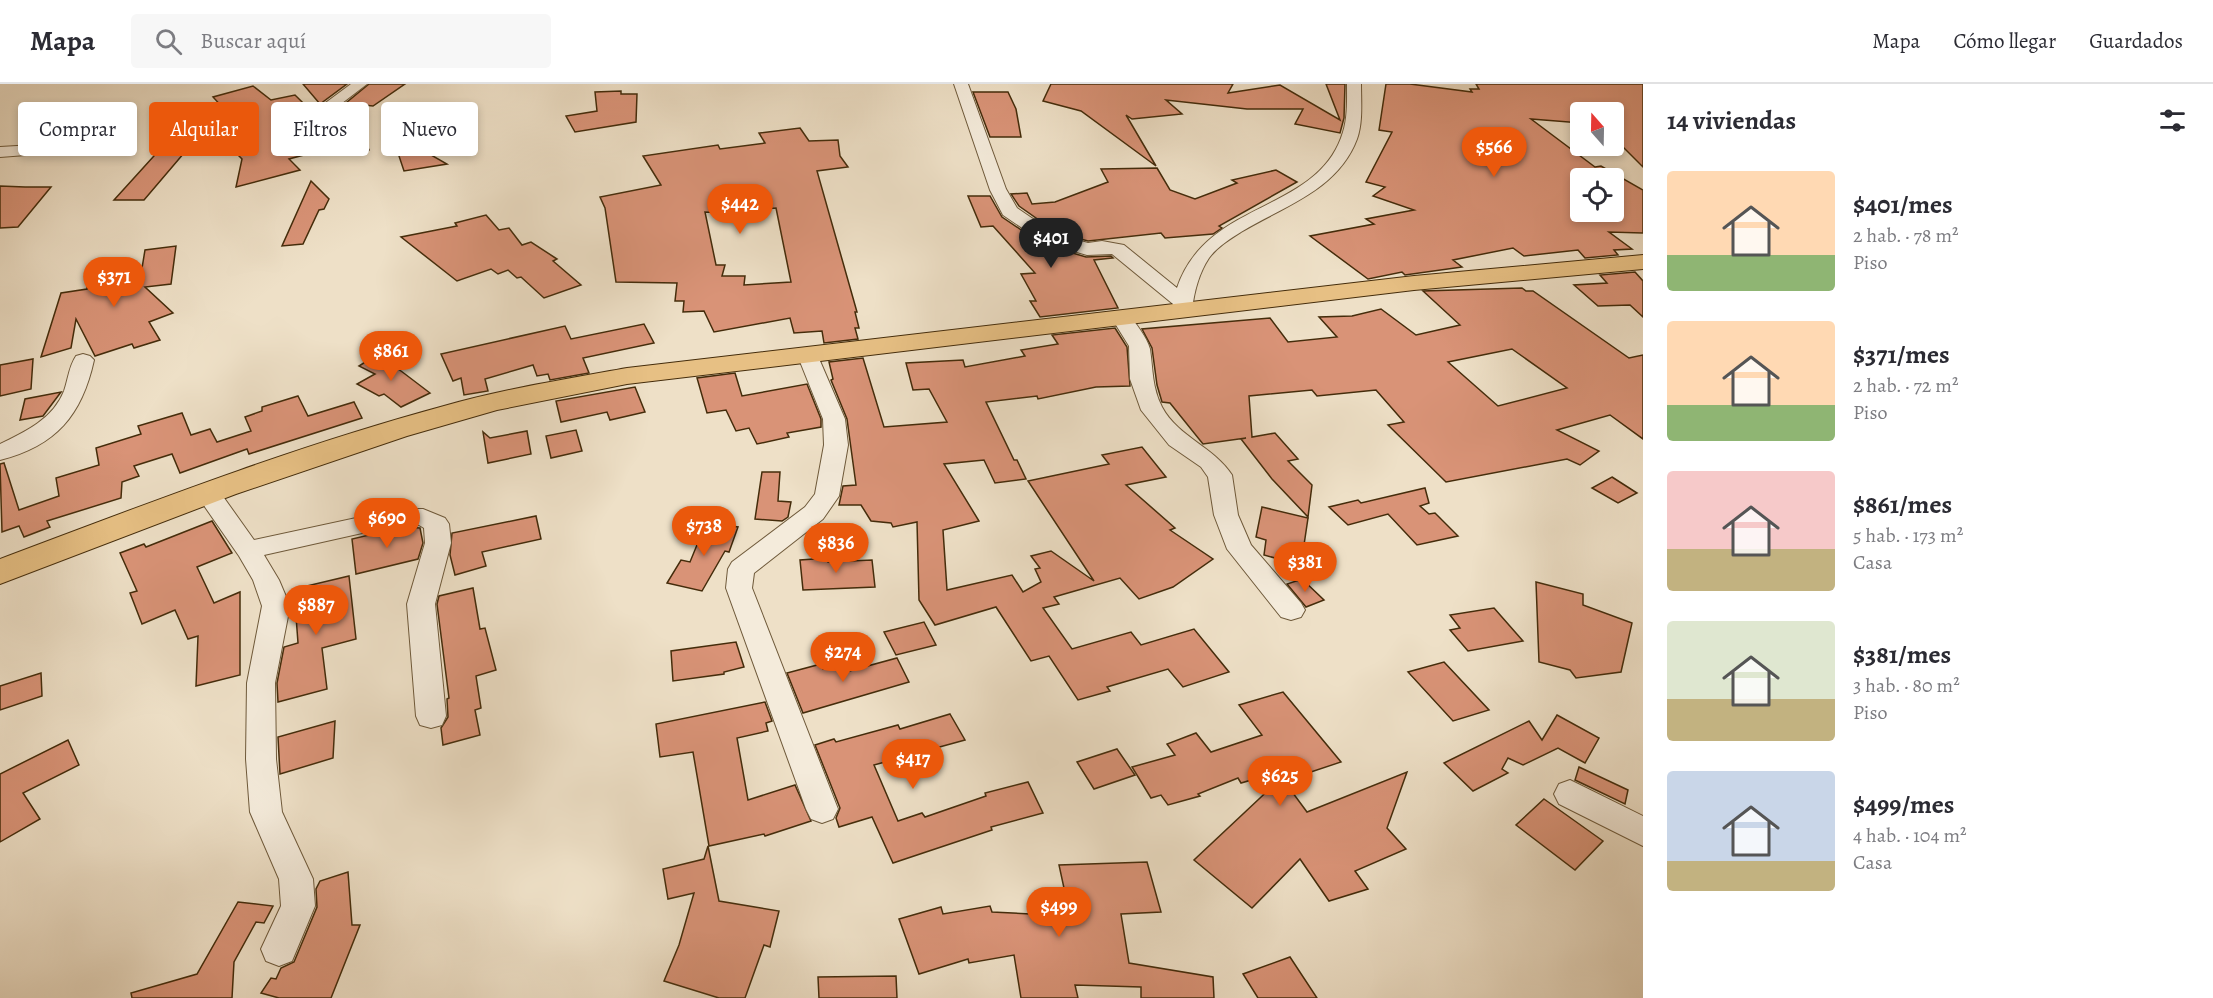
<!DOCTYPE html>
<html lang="es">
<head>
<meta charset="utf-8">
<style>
  :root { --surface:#fff; --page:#f7f7f7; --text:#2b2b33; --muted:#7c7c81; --line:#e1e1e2; --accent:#ea580c }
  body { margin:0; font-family:Alegreya,serif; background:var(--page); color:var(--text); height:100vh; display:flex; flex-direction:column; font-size:22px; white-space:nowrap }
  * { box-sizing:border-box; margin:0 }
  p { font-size:20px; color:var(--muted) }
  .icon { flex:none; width:33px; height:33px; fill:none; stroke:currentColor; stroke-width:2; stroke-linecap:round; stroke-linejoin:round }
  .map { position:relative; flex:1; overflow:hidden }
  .side { display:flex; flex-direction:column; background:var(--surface); width:570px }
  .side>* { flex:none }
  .banner { position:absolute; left:18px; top:18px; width:570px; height:54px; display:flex; gap:12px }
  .needle { width:39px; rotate:340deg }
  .controls { position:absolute; left:1570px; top:18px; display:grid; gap:12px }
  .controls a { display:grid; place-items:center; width:54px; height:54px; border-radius:6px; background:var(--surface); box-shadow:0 3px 9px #0003; font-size:30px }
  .price { position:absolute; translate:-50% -51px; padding:0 14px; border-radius:21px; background:var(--accent); color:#fff; font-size:20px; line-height:39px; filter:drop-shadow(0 2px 3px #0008) }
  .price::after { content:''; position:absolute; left:50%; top:36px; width:18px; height:14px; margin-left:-9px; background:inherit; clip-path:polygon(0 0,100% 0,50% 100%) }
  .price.active { background:#222; color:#fff }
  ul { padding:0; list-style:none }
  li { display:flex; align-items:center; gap:18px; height:150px; padding:0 24px }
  li span { display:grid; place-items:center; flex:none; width:168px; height:120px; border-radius:6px; color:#555 }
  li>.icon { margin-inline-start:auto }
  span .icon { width:72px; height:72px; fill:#fffc; stroke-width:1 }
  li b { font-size:26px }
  h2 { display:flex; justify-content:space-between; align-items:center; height:72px; padding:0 24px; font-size:26px }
  .pill { padding:0 21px; border-radius:6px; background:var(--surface); box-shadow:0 3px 9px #0003; font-size:21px; line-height:54px }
  .pill.active { background:var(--accent); color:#fff }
  header { display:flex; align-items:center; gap:36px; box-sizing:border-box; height:84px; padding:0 30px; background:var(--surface); border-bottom:2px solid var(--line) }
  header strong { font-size:28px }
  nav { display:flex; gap:33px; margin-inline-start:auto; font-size:21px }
  .search { width:420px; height:54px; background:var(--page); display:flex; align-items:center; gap:15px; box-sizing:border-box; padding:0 21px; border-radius:6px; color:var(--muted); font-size:22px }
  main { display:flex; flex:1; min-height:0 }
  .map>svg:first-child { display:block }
  .building { fill:#d99377; stroke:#442c0b; stroke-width:1.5; fill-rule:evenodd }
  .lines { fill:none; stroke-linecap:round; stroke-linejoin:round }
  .street-casing { stroke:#6e593a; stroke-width:2 }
  .primary-casing { stroke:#442c0b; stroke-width:2 }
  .street { fill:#f4ebdb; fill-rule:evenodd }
  .primary { fill:#e7c084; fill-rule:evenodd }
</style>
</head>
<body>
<header>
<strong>Mapa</strong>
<div class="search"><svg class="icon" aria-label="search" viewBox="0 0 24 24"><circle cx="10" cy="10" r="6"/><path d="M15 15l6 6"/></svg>Buscar aquí</div>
<nav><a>Mapa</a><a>Cómo llegar</a><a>Guardados</a></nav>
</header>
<main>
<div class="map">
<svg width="1643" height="914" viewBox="0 0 1643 914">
  <rect width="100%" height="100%" fill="#eee0c7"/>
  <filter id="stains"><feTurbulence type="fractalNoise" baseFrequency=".00333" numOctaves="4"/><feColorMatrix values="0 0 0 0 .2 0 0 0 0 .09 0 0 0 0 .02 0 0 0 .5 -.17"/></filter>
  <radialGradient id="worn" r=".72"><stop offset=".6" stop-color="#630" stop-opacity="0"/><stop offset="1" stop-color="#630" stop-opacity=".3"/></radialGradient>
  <g class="building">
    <polygon points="303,0 347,0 320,20"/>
    <polygon points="369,0 405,0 373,22 364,21 358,25 341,23"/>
    <polygon points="1051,0 1233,0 1228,9 1280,1 1340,36 1326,0 1345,0 1344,34 1340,49 1295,40 1303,25 1247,25 1166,16 1182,30 1132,35 1126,31 1156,82 1081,27 1043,17"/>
    <path d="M1386,0H1410L1472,8L1470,5H1479L1476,0H1643V83L1614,54V28H1581V39L1531,35L1595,83L1601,82L1643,106V149L1609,148L1632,165L1614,166L1618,171L1585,174L1578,166L1524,172L1513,164L1453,176L1462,183L1405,191L1402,188L1368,195L1310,152L1374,140L1366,135L1414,126L1373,112L1385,103L1366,98L1392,48L1379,46ZM1581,94H1614V128H1581Z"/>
    <polygon points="253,2 271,16 295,11 345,60 289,75 300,86 236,103 242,75 228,61 256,60 213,13"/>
    <polygon points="621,7 621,10 637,10 636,38 575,48 566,32 597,27 595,8"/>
    <polygon points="1008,8 1016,25 1021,53 990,53 973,8"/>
    <path d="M800,44L809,57L838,56L840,72L848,83L817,87L857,228H855L859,244H855L858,255L824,259L822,247L794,249L790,234L714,248L704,227L683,228L684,217H675L677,199L616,198L605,124L600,113L661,101L643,72L718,61L720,65L765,59L759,49ZM776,124L791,198L744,201L745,192H722L725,181H716L705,128L723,129Z"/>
    <polygon points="391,48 447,80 404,87"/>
    <polygon points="163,62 190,62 144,116 114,116"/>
    <polygon points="1157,84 1170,106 1195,115 1237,99 1232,96 1276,86 1297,98 1219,142 1222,144 1213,150 1165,154 1161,149 1088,157 1056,148 1019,122 1011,110 1027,109 1032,120 1055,118 1108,98 1101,85"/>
    <polygon points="311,97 329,115 324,125 319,126 303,160 282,162"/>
    <polygon points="0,102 25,103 51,103 18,143 0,144"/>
    <polygon points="968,112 990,112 1002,133 1042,160 1086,173 1111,172 1113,174 1094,176 1118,224 1040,233 1030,217 1036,217 1021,190 1035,189 993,142 981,143"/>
    <polygon points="486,131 499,146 509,144 522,161 531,158 557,175 553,177 581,201 544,214 521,193 517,194 508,186 498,190 491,185 457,197 401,153 457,142 455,139"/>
    <polygon points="176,162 171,200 145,203 173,229 149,238 160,256 134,264 132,260 95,272 76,235 71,264 41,273 61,209 87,205 88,194 142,184 145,166"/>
    <polygon points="1635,188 1643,197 1643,233 1630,221 1598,222 1574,201 1607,199 1600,191"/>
    <path d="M1522,204L1526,207H1533L1629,274L1643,271V355L1610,331L1557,346L1599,367L1580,381L1567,375L1446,398L1388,341L1404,338L1376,306L1317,312L1312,306L1249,312L1252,353L1275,349L1298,375L1288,377L1312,401L1308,433L1272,395L1241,355L1246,354L1203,360L1170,319L1162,318L1157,301L1152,264L1142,245L1270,234L1288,258L1337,253L1319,233L1352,232L1381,225L1416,251L1460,241L1423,207ZM1512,265L1567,304L1498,322L1448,278Z"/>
    <polygon points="644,240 654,259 583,274 589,289 550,296 548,290 537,292 533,281 485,295 488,307 464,311 461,294 453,297 441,270 565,242 571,255"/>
    <polygon points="1115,244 1127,263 1130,302 1096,303 1038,315 1037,312 986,318 1014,376 1017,376 1026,395 995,399 984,376 944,380 979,437 943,446 947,506 1012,491 1023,508 1041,498 1035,485 1040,484 1031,472 1051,467 1094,497 1028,397 1109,380 1102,371 1142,363 1166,393 1126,401 1175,444 1170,446 1213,475 1173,503 1139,515 1120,494 1054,513 1059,520 1043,524 1072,565 1131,548 1141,561 1194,545 1229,588 1183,603 1168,585 1107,603 1110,607 1078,616 1049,572 1031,577 996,523 935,541 919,516 917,438 893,443 891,439 871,437 861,421 839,421 843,402 856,401 847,335 831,296 833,295 829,278 863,274 884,343 947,338 929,305 913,306 906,279 963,276 965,283 1025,272 1021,266 1058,260 1052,251"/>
    <polygon points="378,270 405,290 430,309 401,323 384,310 379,312 357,300 375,290 359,282"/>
    <polygon points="33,275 31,305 0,312 0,281"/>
    <polygon points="735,289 742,312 807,300 821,335 821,343 787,349 789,353 757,360 749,344 736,347 726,326 707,329 697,294"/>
    <polygon points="635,303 645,328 610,336 607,328 561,338 556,317"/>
    <polygon points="61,308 43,332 20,336 25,315"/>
    <polygon points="298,312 308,332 354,318 362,334 249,370 247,365 180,389 172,370 134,382 139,392 122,398 121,414 47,437 50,443 24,453 19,442 2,448 0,380 4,379 19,426 59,412 56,394 99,381 96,364 141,350 138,342 182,329 191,351 210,345 217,358 251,347 245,333 262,327 262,323"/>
    <polygon points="576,346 582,367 551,374 546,352"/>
    <polygon points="527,347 531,370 488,379 483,348 490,354"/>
    <polygon points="762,388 780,388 778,417 791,418 788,433 782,437 755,435"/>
    <polygon points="1612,393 1637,409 1618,419 1592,404"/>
    <polygon points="1425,404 1429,419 1420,422 1429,430 1435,429 1458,452 1417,461 1388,430 1348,441 1329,423 1358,416 1361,419"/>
    <polygon points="1262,423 1308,434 1301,481 1264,471 1266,456 1256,453"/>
    <polygon points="536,432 541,455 482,468 486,482 455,491 450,471 452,449"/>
    <polygon points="212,437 232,469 197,483 214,519 240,508 240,591 196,602 198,552 188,555 175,526 142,540 130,509 137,507 120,469 144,460 146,463"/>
    <polygon points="706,439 738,443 729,468 725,467 702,507 667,499 681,476 690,478"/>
    <polygon points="403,443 420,444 423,459 418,475 356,490 352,455"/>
    <polygon points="828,474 828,478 872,476 875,503 803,506 800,476"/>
    <polygon points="349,492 356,555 322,564 327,605 278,618 277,599 284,563 298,559 294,505"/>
    <polygon points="1302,495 1324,516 1306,523 1287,500"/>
    <polygon points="1536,498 1583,510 1583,521 1632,539 1621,588 1576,594 1570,586 1539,578"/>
    <polygon points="473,504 480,545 485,544 496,586 476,592 481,624 475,626 480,651 443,661 441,644 448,633 447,615 449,614 437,520 439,512"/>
    <polygon points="1494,524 1523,557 1468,567 1450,546 1460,544 1450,531"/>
    <polygon points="924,538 936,561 896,571 884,548"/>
    <polygon points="736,558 744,583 724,588 724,590 673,597 671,567"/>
    <polygon points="897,574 909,598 803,629 787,589 821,580 823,585 845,579 849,587"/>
    <polygon points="1444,578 1489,626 1453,637 1408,588"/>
    <polygon points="41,589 42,612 0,626 0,602"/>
    <polygon points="1283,608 1341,678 1284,697 1307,728 1407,688 1387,744 1406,765 1355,787 1368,805 1329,817 1300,775 1252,824 1194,776 1292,684 1241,699 1238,694 1198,710 1200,712 1168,721 1161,711 1151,714 1132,683 1175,671 1167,660 1196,649 1211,668 1262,651 1239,621"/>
    <polygon points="765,618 772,637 766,639 768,647 737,654 748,716 795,701 811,737 765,752 764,750 709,762 693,668 660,673 656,640"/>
    <polygon points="950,630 965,656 874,681 898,737 922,729 925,733 986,712 985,709 1028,698 1043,729 991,743 992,746 893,779 872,733 839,743 836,734 840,724 815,661 834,655 836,658 898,641 900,645"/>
    <polygon points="1557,631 1599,654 1585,679 1558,664 1523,681 1508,674 1502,685 1508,689 1473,707 1444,679 1529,637 1542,656"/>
    <polygon points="335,637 333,674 280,690 278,653"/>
    <polygon points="68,656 79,681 23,709 40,735 0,758 0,690"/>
    <polygon points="1117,665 1135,691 1094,705 1077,678"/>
    <polygon points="1579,683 1628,706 1625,720 1575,696"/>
    <polygon points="1544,715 1603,757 1575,786 1516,741"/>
    <polygon points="708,762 719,817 779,827 770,863 764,861 745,914 719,914 664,897 679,861 694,809 668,815 663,785 704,775"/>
    <polygon points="1147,778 1161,828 1121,830 1129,879 1213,893 1214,914 1141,914 1141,903 1075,901 1078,914 1021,914 1014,871 969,879 968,875 919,890 899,835 941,823 943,830 990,822 992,828 1070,832 1059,781"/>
    <polygon points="348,788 352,841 360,841 331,914 279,914 261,909 271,894 276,895 281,884 294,878 317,823 316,805 320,797"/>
    <polygon points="238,818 273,822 264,839 256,838 234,878 232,914 132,914 131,909 197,890"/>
    <polygon points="1290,873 1317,914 1258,914 1243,890"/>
    <polygon points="896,892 897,914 819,914 818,893"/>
  </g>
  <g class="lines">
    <g class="street-casing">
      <g id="street">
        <polygon points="351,0 367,0 333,26 357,46 369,66 361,71 355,69 345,52 316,26"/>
        <path d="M954,0H968L1006,105L1017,124L1055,150L1088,159L1102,157L1124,161L1177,204C1206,117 1313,129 1341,54C1348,37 1347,18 1347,0H1361C1361,18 1363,38 1357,55C1338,106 1284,122 1241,148C1230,155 1217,163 1209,174C1199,189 1194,208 1192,226L1189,230H1175L1173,220L1112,170L1087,171L1043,158L1003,131L990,106Z"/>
        <polygon points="85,58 91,60 93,63 91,66 0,73 0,63"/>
        <path d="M1121,227L1128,229C1135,239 1147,253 1150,265C1153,285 1152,304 1162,323C1178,353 1214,363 1232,391L1238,431L1251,461L1301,519L1305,526L1301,533L1291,536L1281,533L1227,465L1214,431L1208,393L1201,383L1169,361L1141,326L1130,295L1129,262L1111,233L1114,229Z"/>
        <polygon points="807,264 814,266 817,270 845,335 848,361 839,412 823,435 754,489 752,504 838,725 833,735 822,739 811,735 806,725 726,504 728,485 732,478 805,423 815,410 824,361 823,335 797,270 800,266"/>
        <path d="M83,270L90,272L94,276C82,331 56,362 0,376V360C25,348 53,335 64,307C68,296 69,282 76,272Z"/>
        <polygon points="208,402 217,404 254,456 398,425 423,425 445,434 449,440 451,459 435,520 446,632 442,641 431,644 420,641 416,632 407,520 425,459 424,444 419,441 398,441 264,471 279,496 290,522 275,599 276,675 282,728 313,795 315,822 292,877 279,882 266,877 261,865 281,822 279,795 250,728 246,675 247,599 262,522 253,496 239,472 196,410 199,404"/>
        <polygon points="1570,696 1643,732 1643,762 1559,720 1554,710 1559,700"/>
      </g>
    </g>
    <g class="primary-casing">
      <path id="primary" d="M1643,171V185L1414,206L627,300L497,326L407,352L236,410L0,500V475C146,420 293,363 444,322C504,305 566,295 627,284L1414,192Z"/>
    </g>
    <use href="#street" class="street"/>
    <use href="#primary" class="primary"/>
  </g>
  <rect width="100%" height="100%" filter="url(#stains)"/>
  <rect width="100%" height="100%" fill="url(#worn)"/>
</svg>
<div class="controls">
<a><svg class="needle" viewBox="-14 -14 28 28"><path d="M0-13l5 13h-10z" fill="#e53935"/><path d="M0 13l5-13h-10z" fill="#7c7c81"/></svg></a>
<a><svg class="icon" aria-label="locate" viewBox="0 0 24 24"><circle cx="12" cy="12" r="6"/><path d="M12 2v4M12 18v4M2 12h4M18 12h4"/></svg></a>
</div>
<b class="price" style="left:1494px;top:94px">$566</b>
<b class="price" style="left:740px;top:151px">$442</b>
<b class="price active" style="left:1051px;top:185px">$401</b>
<b class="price" style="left:114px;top:224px">$371</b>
<b class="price" style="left:391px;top:298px">$861</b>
<b class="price" style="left:387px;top:465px">$690</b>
<b class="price" style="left:704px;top:473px">$738</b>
<b class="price" style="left:836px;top:490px">$836</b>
<b class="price" style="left:1305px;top:509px">$381</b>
<b class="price" style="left:316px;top:552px">$887</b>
<b class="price" style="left:843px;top:599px">$274</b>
<b class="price" style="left:913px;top:706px">$417</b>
<b class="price" style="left:1280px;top:723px">$625</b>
<b class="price" style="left:1059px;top:854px">$499</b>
<div class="banner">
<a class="pill">Comprar</a>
<a class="pill active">Alquilar</a>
<a class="pill">Filtros</a>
<a class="pill">Nuevo</a>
</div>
</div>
<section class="side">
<h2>14 viviendas<svg class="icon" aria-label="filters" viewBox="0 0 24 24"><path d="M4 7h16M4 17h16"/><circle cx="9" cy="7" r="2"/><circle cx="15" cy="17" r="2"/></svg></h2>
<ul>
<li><span style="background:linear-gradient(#ffd9b3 70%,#8fb573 0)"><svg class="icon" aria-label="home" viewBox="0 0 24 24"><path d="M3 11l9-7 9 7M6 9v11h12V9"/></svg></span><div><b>$401/mes</b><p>2 hab. · 78 m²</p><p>Piso</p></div></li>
<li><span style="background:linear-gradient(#ffd9b3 70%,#8fb573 0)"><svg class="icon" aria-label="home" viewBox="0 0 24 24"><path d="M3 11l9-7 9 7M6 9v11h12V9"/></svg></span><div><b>$371/mes</b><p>2 hab. · 72 m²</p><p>Piso</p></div></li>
<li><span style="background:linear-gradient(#f6c9c9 65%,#c2b280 0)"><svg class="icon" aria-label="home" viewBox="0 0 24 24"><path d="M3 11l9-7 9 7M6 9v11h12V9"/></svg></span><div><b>$861/mes</b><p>5 hab. · 173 m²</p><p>Casa</p></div></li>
<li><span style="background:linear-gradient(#dfe7d0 65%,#c2b280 0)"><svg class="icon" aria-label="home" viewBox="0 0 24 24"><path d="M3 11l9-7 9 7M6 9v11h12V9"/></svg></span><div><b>$381/mes</b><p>3 hab. · 80 m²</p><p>Piso</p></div></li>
<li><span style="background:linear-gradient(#c9d6e8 75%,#c2b280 0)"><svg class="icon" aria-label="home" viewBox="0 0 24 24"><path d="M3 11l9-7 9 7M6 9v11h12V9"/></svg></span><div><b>$499/mes</b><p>4 hab. · 104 m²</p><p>Casa</p></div></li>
</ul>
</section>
</main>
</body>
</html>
